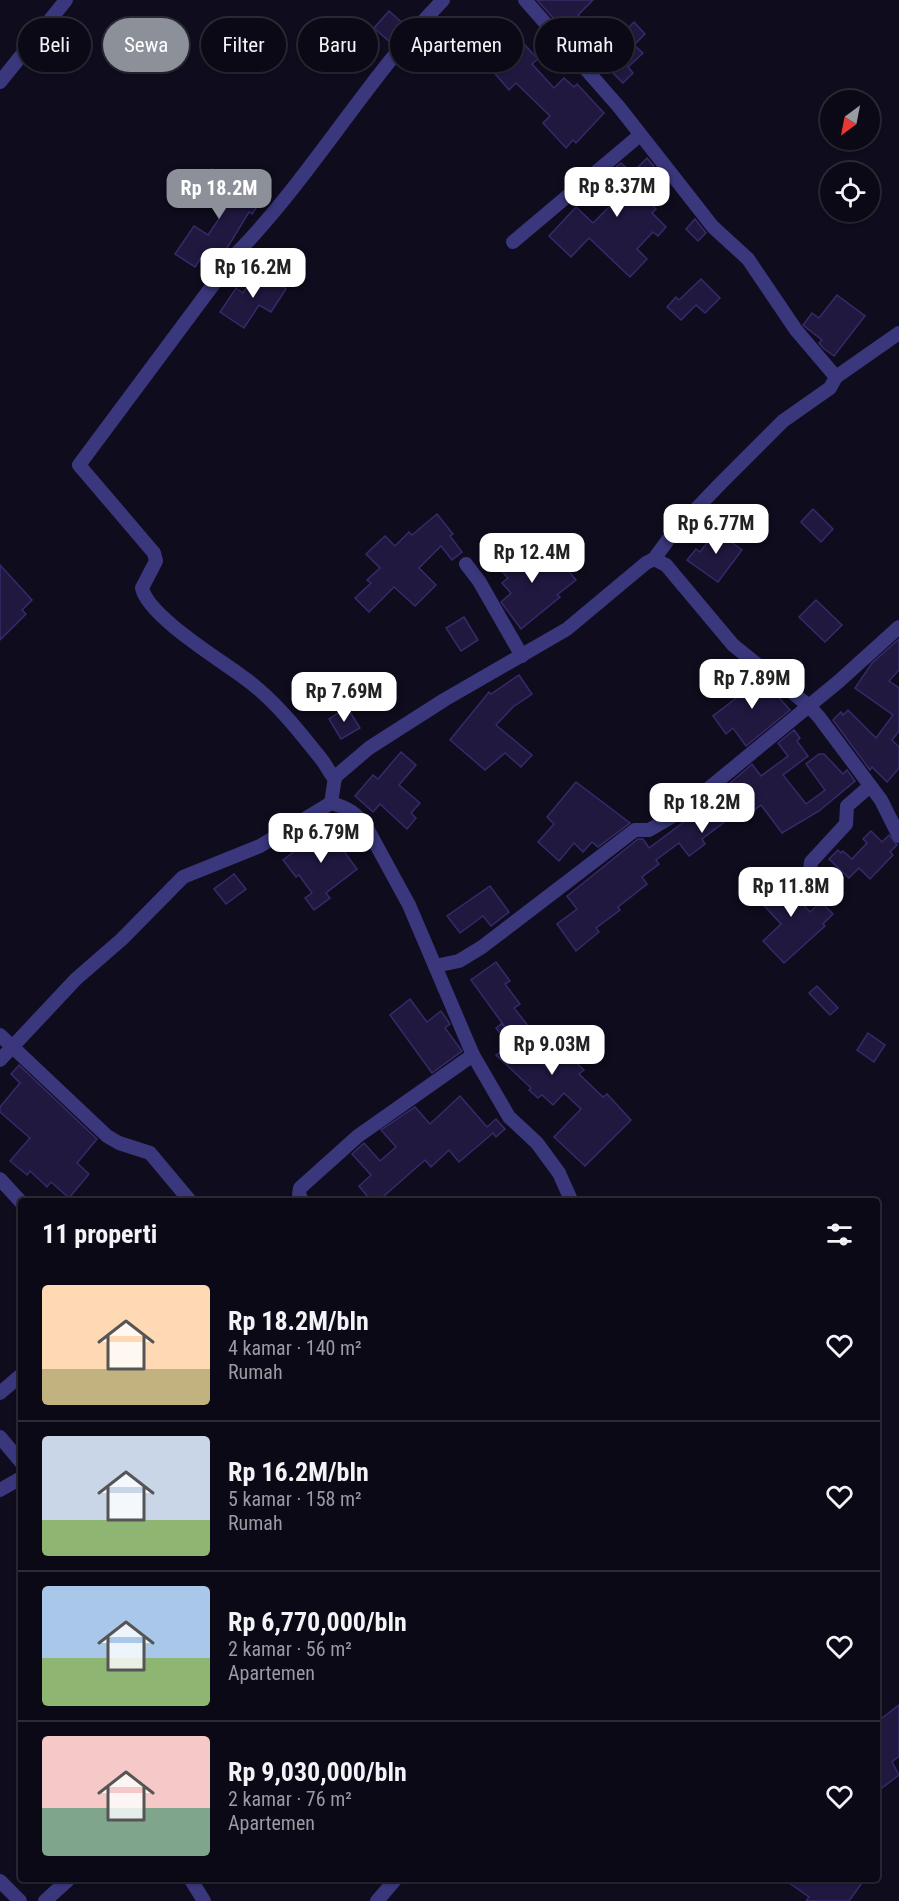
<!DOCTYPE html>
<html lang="id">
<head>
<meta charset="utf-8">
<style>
  :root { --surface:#0b0916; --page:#191723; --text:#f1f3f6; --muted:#9a9aa1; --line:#2b2a35; --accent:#8c9099 }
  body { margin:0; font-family:"Roboto Condensed",sans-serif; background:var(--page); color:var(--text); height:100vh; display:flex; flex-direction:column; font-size:22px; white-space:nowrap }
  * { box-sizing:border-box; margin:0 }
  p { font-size:20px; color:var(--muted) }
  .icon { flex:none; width:33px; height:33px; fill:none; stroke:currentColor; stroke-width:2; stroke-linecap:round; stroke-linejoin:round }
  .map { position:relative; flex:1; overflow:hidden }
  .drawer { position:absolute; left:18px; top:1198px; width:862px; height:684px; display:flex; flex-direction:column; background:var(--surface); border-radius:6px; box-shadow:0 2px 4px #0004,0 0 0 2px var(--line) }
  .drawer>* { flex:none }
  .guide { position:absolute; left:18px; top:18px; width:864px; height:54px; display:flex; gap:12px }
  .needle { width:39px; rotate:212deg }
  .fabs { position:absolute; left:820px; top:90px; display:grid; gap:12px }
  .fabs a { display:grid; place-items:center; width:60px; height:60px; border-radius:50%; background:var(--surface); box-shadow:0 2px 4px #0004,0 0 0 2px var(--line); font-size:30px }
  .price { position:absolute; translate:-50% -51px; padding:0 14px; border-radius:12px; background:#fff; color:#222; font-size:20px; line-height:39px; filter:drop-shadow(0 2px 3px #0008) }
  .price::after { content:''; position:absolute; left:50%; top:36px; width:18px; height:14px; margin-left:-9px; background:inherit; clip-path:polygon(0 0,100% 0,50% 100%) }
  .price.selected { background:var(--accent); color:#fff }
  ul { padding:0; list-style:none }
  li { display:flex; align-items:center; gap:18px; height:150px; padding:0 24px }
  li+li { border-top:2px solid var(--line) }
  li span { display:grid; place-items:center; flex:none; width:168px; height:120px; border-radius:6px; color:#555 }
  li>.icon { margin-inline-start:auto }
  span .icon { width:72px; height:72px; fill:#fffc; stroke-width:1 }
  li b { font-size:26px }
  h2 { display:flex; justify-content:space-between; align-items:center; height:72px; padding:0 24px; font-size:26px }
  .tag { padding:0 21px; border-radius:27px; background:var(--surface); box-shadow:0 2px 4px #0004,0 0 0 2px var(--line); font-size:21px; line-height:54px }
  .tag.selected { background:var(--accent); color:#fff }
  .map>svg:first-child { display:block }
  .building { fill:#20183f; stroke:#372a6a; stroke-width:1.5 }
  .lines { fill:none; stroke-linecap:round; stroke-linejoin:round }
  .minor { stroke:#3a377d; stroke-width:14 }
</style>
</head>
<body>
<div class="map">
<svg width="899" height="1901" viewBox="0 0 899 1901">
  <rect width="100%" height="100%" fill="#0f0c1e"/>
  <g class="building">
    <polygon points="537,0 593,0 578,15 593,30 582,40 568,26 564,30"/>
    <polygon points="389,11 407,27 392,44 374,28"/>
    <polygon points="634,22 645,34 634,45 643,53 628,67 633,73 623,83 612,72 619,66 598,45 616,27 622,34"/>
    <polygon points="521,41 538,59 532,64 554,88 564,78 574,87 577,84 604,113 576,143 573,140 566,148 543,123 550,116 516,83 509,90 491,69"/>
    <polygon points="647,158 665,180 647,199 656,209 652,213 666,227 658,236 653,232 637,249 647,259 630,277 589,238 571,257 549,236 576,207 593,223 611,205 592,187 621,163 632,173"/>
    <polygon points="212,169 261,201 252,214 249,212 218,263 204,253 195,267 175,254 194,226 208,235 225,210 197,192"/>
    <polygon points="695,219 706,233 698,241 686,229"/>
    <polygon points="258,270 286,289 271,312 259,305 244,328 220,312 236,288 243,293"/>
    <polygon points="701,279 720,298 705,313 696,305 681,320 667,307 676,297 679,300"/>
    <polygon points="837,295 865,316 834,356 823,348 819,343 822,340 803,325 812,313 819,318"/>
    <polygon points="813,509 833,529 821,542 801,522"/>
    <polygon points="437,514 453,534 450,536 462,552 452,560 441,546 419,568 436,585 415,606 394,587 369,612 355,598 371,583 367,580 380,568 366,554 385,536 395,546 409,532 412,535"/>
    <polygon points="720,526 734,536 730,541 742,550 718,582 687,560 696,549 700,552"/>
    <polygon points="535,542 557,568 562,563 576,580 557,595 560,597 521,629 501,602 511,593 502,583 508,578 497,566 509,556 512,560"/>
    <polygon points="0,565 32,600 22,610 26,614 0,640"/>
    <polygon points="816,600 842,625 825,642 799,617"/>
    <polygon points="464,617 478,640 461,651 446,628"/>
    <polygon points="899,639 899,670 889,681 899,688 899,731 892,740 899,747 899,768 887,782 872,767 870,770 833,720 841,712 843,715 848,710 876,738 893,715 855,688 872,663"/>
    <polygon points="750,670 767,684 790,710 746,746 733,728 726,734 713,716 748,689 739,679"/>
    <polygon points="519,675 532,694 513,707 496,725 532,755 521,767 505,753 485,770 450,740 489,692 491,694"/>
    <polygon points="347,707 360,728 341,739 329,719"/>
    <polygon points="794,730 800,738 797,741 808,756 783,775 806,804 825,790 806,764 819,754 824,754 843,774 847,770 855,781 819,811 782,833 761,805 743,819 738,812 702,839 705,844 689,856 679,843 656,860 659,864 642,877 647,884 618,907 620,910 596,928 599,932 576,951 557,924 577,909 567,896 638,839 643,839 649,848 697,812 752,764 761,776 788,756 778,743"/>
    <polygon points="401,752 416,765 399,785 420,803 411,813 416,818 407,829 380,804 373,812 355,796 373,775 378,779"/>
    <polygon points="576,782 630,823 598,847 592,842 583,852 574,843 559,861 538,842 554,824 547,817"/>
    <polygon points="324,819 344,844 340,846 357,869 326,893 330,898 314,910 305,898 312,893 299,875 296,877 283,860 315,836 310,829"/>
    <polygon points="871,831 882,842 889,835 897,845 890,852 893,855 870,879 859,868 849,878 829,859 838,850 841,853 843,851 852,859 867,843 863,839"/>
    <polygon points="788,872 800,884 793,894 810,912 821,902 833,914 823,924 825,926 784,963 763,941 781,924 758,899"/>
    <polygon points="234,874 246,889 226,904 214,889"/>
    <polygon points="490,886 509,912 491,926 483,916 460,933 447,916"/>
    <polygon points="496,962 510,981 505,984 520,1004 514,1008 529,1027 515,1037 549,1069 553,1070 567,1054 584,1070 579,1074 603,1097 607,1094 631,1120 585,1166 554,1137 581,1109 564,1093 553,1105 542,1095 538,1098 529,1090 531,1088 496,1055 510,1046 496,1028 501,1024 505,1027 471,980"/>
    <polygon points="817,986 838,1008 830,1015 809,993"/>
    <polygon points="410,999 427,1022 441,1011 450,1024 445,1028 462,1051 432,1073 390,1015"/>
    <polygon points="868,1033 885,1045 874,1062 857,1050"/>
    <polygon points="19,1065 97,1139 77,1163 89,1174 69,1198 51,1182 47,1187 30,1171 27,1175 10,1161 30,1138 0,1112 0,1107 20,1083 11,1074"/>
    <polygon points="460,1096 487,1127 496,1119 505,1129 496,1137 493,1133 459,1162 449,1150 431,1167 425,1160 377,1202 372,1202 359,1186 371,1175 352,1154 364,1143 380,1161 396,1147 381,1130 415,1107 430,1124"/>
    <polygon points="899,1705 899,1756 892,1762 899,1775 878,1791 878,1721"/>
    <polygon points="785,1880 864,1880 849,1901 806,1901 809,1897"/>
  </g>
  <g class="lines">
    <g class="minor">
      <polyline points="525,0 619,107 713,227 748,259 796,330 836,377 830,388 783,421 720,484 673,533 654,559"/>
      <polyline points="0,82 66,0"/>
      <polyline points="513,242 640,135"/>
      <polyline points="836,377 899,333"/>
      <polyline points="466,564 479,581 522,656"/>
      <path d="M335,779C329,773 327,766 322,760C299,731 274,699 243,677C219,659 148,616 142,588L156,561L154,553L79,465L236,254C312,176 367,78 443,0"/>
      <polyline points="331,803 335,777 369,748 444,700 567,629 646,563 654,559 666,565 733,645 809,706 819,717 881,800 899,836"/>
      <polyline points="808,890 811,862 846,824 847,806 870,786"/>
      <polyline points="435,966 459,961 482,947 635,830 649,830 680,812 838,682 899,627"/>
      <polyline points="0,1035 107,1136 119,1143 150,1153 191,1202"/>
      <path d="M0,1060L76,979L122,939L183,877L260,846L331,803C348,808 357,813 367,828L409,905L473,1055L509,1117L537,1143L559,1173L572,1202"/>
      <polyline points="0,1179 21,1202"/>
      <polyline points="303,1202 299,1195 300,1188 358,1136 473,1055"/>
      <polyline points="0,1393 21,1375"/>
      <polyline points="0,1437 21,1462"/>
      <polyline points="0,1490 21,1478"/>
      <polyline points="191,1880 204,1901"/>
      <polyline points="0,1881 20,1901"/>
      <polyline points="45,1901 68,1880"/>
      <polyline points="377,1901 395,1880"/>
    </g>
  </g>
</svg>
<div class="fabs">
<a><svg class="needle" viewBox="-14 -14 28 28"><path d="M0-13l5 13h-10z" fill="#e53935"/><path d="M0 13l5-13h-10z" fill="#9a9aa1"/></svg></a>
<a><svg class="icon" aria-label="locate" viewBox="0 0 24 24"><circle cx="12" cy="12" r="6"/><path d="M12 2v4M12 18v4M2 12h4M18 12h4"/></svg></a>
</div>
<b class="price" style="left:617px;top:218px">Rp 8.37M</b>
<b class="price selected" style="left:219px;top:220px">Rp 18.2M</b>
<b class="price" style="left:253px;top:299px">Rp 16.2M</b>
<b class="price" style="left:716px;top:555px">Rp 6.77M</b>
<b class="price" style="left:532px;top:584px">Rp 12.4M</b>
<b class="price" style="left:752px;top:710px">Rp 7.89M</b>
<b class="price" style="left:344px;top:723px">Rp 7.69M</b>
<b class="price" style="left:702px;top:834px">Rp 18.2M</b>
<b class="price" style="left:321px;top:864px">Rp 6.79M</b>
<b class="price" style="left:791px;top:918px">Rp 11.8M</b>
<b class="price" style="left:552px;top:1076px">Rp 9.03M</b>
<div class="guide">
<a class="tag">Beli</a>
<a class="tag selected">Sewa</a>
<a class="tag">Filter</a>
<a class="tag">Baru</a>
<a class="tag">Apartemen</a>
<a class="tag">Rumah</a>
</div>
<section class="drawer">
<h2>11 properti<svg class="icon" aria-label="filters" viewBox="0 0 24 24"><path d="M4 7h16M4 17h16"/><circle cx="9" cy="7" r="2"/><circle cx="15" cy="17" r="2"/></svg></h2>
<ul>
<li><span style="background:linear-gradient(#ffd9b3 70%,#c2b280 0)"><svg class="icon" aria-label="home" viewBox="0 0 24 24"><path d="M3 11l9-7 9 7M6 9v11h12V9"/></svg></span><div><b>Rp 18.2M/bln</b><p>4 kamar · 140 m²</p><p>Rumah</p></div><svg class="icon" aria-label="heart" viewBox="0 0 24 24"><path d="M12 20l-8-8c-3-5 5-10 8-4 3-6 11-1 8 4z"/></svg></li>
<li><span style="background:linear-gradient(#c9d6e8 70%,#8fb573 0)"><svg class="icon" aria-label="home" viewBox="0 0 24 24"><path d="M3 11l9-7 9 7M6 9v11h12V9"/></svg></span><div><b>Rp 16.2M/bln</b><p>5 kamar · 158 m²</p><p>Rumah</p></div><svg class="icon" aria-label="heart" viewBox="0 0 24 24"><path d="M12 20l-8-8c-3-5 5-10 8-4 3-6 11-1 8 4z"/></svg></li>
<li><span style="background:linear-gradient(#a9c7e8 60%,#8fb573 0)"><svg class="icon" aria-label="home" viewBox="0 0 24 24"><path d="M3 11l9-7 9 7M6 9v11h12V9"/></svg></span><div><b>Rp 6,770,000/bln</b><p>2 kamar · 56 m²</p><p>Apartemen</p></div><svg class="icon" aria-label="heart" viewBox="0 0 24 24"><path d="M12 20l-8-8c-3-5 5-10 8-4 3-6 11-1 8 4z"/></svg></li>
<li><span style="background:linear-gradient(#f6c9c9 60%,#7fa58c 0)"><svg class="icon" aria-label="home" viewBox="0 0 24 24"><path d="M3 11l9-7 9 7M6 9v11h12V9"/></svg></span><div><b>Rp 9,030,000/bln</b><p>2 kamar · 76 m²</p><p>Apartemen</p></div><svg class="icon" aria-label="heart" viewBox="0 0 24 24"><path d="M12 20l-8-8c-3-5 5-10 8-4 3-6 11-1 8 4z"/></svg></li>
</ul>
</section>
</div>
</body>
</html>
